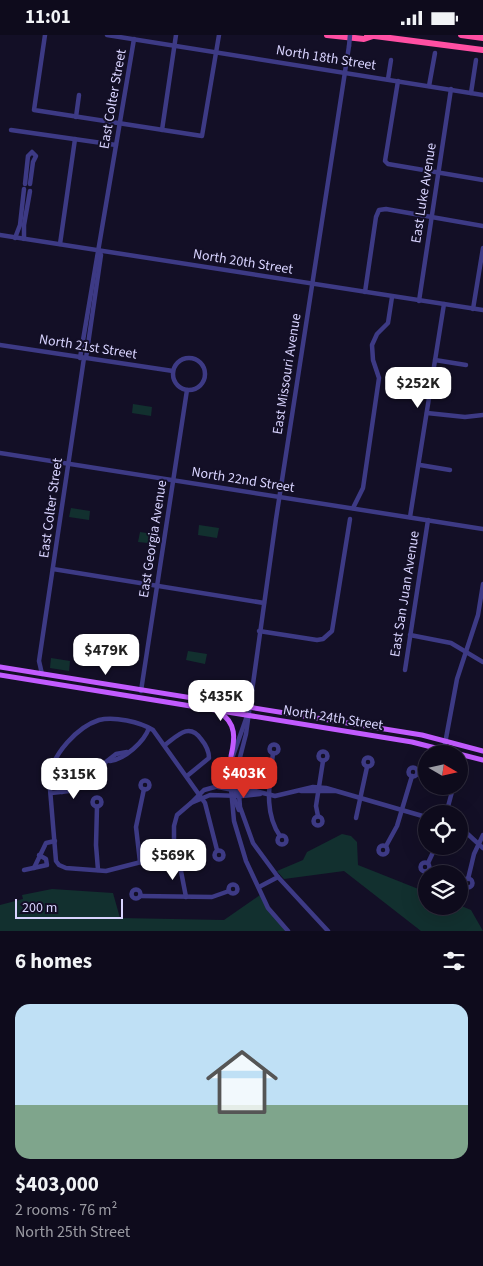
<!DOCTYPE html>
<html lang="en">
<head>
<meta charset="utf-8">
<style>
  :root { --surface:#0e0b1c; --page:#1c1929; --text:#f1f3f6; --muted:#9b9ba3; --line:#2e2b3b; --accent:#d93025 }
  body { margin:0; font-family:"Source Sans 3",sans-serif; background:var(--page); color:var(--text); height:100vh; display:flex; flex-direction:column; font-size:19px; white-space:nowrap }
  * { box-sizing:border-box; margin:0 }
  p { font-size:16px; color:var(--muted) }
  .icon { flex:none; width:28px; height:28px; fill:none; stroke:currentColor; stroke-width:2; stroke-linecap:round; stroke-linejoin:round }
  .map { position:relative; height:896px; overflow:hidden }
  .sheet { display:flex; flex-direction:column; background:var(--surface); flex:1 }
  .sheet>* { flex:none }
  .needle { width:32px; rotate:99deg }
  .controls { position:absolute; left:418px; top:710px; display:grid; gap:10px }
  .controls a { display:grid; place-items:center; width:50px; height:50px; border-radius:50%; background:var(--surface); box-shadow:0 5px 20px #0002,0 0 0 1px var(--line); font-size:25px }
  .scale { position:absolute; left:15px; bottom:12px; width:108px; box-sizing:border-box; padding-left:5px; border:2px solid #d9d4ff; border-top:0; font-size:14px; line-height:18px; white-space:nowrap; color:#d9d4ff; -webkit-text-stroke:4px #130f26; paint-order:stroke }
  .price { position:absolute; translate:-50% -42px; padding:0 11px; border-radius:10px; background:#fff; color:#222; font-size:16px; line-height:32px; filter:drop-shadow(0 1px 2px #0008) }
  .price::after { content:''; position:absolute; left:50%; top:30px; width:15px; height:11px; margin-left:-8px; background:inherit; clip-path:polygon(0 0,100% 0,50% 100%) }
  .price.current { background:var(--accent); color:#fff }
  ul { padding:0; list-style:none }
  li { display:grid; align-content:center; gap:10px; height:265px; padding:0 15px }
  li+li { border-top:1px solid var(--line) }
  li span { display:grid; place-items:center; height:155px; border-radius:15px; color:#555 }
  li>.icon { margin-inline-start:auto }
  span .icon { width:90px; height:90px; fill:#fffc; stroke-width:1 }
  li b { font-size:21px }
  h2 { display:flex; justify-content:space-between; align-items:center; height:60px; padding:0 15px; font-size:21px }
  .status { display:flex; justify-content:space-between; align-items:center; height:35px; padding:0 25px; background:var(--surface); direction:ltr }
  .status svg { height:14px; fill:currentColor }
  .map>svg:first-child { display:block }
  .green { fill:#12302f }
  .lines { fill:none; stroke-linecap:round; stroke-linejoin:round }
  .minor { stroke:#3d3a85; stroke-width:4.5 }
  .major { stroke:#c25bff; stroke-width:5 }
  .highway { stroke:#ff4fa3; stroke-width:6 }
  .minor-bridge { stroke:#3d3a85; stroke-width:4.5 }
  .labels { text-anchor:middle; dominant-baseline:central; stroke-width:4; stroke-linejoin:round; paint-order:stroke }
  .street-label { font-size:14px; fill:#d9d4ff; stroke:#130f26 }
</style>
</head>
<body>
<div class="status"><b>11:01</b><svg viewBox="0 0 49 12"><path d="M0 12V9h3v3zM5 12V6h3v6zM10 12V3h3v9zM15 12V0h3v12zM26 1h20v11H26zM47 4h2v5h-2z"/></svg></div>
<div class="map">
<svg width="483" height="896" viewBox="0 0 483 896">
  <rect width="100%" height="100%" fill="#130f26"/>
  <g class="green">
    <polygon points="133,369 152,372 151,381 132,378"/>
    <polygon points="71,473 90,476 89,485 69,482"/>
    <polygon points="199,490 219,493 217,503 198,500"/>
    <polygon points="140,497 159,500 158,509 138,507"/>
    <polygon points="188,616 207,619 205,629 186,625"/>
    <polygon points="51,623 70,626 69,636 50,633"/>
    <polygon points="342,799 351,801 357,807 358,830 426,857 426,871 459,870 471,875 483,896 421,896 344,836 284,844 277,836 303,825 307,817"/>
    <polygon points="52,854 113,858 120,883 224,885 260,860 285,896 0,896 0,870 23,864 22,860"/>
  </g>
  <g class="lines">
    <g class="minor">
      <polyline points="45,0 34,75 202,101 219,0"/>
      <polyline points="107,0 483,60"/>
      <polyline points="388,44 391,25"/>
      <polyline points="398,46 385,126 388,129 483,145"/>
      <polyline points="429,51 435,18"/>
      <polyline points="471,58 476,25"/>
      <polyline points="76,82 79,60"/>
      <polyline points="11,95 116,110"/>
      <polyline points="162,95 176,0"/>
      <polyline points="25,149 28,121 32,117 36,121 33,127 30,149"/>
      <polyline points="0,200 483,275"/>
      <polyline points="15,203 20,190 24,154"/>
      <polyline points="24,204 24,190 30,156"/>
      <polyline points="60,209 75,104"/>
      <polyline points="365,257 376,182 379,175 386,174 483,191"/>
      <polyline points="419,266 451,54"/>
      <polyline points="473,274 483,213"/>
      <polyline points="0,310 173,336"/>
      <polyline points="80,323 134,4"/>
      <polyline points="86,323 101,220 99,216"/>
      <circle cx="189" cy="339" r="16"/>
      <polyline points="435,325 466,330"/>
      <polyline points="427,378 465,382 483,380"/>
      <polyline points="0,418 483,494"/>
      <polyline points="420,430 450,435"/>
      <polyline points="353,473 363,453 379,343 373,325 372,310 377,299 388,288 392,262"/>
      <polyline points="410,482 444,269"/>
      <polyline points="53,534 264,568"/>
      <polyline points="259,596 317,605 323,604 332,596 350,484"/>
      <polyline points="410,600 451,608 483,627"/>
      <polyline points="405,635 428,485"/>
      <polyline points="42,639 39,626 84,323"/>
      <polyline points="141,656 187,355"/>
      <polyline points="247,681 229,732 234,786 246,826 268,873 288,896"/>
      <circle cx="274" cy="714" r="4.5"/>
      <path d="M165,710C177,701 189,687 201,704C206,710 209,715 209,723L187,741"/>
      <polyline points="444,714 457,644 478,580 483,549"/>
      <circle cx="323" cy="721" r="4.5"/>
      <path d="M273,718C270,747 263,776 280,801"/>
      <circle cx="368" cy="727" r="4.5"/>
      <path d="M110,726C125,724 144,707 149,693"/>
      <circle cx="413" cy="737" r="4.5"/>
      <polyline points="229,737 236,758"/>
      <circle cx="145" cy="750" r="4.5"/>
      <polyline points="451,751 455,753 458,751"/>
      <polyline points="218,752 238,756 255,756 275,761 313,752 326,753 426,782"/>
      <polyline points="301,756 335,756"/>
      <polyline points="62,757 67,752 76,750"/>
      <polyline points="51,758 69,756 116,719 127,717"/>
      <polyline points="232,759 239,775"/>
      <circle cx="97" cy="767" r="4.5"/>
      <polyline points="191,768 204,755 222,750 228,741"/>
      <polyline points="97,772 96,810 98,835"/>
      <polyline points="446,779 453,753"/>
      <polyline points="318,781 316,771 323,726"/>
      <circle cx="318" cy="786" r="4.5"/>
      <polyline points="356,783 367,732"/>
      <polyline points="459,791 483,813"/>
      <circle cx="282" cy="805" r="4.5"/>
      <circle cx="383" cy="815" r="4.5"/>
      <polyline points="386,811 397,791 412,741"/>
      <circle cx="219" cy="820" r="4.5"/>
      <path d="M174,823L166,825L145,826L106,836L66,833L59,830L56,826L49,742C53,719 77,692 99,685C114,681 140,687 153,695L205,768L217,815"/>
      <polyline points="140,827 136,792 144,754"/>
      <circle cx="425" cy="832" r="4.5"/>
      <polyline points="428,828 436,811"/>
      <polyline points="34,833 46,808 55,806"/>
      <polyline points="24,835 47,830 46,824 39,820"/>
      <circle cx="468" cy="848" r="4.5"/>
      <polyline points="468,844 474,819 483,800"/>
      <circle cx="233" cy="854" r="4.5"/>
      <polyline points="259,852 278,842"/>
      <circle cx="136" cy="859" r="4.5"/>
      <polyline points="140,861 212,862 229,856"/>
      <polyline points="186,862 180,831 174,823 174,791 177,780 191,768 210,760 242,761 260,759"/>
      <polyline points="328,896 278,842 253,808 240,772 237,734 246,699 276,484 349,11"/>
    </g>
    <g class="major">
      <polyline points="0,632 422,700 483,716"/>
      <polyline points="0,640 412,707 483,725"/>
      <path d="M219,677C237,688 235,704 231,721"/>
    </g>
    <g class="highway">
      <polyline points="327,0 364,4 373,1"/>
      <polyline points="367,0 483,15"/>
      <polyline points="461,0 483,3"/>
    </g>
    <polyline class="minor-bridge" points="349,11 350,0"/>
  </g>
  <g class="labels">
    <g class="street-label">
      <text transform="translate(326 23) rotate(9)">North 18th Street</text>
      <text transform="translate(113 64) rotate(-80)">East Colter Street</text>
      <text transform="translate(424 158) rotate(-81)">East Luke Avenue</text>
      <text transform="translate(243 227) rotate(9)">North 20th Street</text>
      <text transform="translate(88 312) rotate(9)">North 21st Street</text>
      <text transform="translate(287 339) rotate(-81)">East Missouri Avenue</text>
      <text transform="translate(243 445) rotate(9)">North 22nd Street</text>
      <text transform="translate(51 473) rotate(-82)">East Colter Street</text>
      <text transform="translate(153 504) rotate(-81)">East Georgia Avenue</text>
      <text transform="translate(405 559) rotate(-81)">East San Juan Avenue</text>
      <text transform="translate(333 683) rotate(9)">North 24th Street</text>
    </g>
  </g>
</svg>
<div class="controls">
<a><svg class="needle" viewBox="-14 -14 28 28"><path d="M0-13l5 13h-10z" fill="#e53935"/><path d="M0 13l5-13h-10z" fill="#9b9ba3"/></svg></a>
<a><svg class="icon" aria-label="locate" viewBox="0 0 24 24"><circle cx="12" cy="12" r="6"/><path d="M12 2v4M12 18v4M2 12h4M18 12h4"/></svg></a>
<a><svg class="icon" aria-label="layers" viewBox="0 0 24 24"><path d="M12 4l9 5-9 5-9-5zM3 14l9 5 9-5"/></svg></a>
</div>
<div class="scale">200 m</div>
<b class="price" style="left:418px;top:374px">$252K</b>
<b class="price" style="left:106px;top:641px">$479K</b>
<b class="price" style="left:221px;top:687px">$435K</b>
<b class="price current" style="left:244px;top:764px">$403K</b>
<b class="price" style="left:74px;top:765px">$315K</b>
<b class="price" style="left:173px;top:846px">$569K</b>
</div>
<section class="sheet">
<h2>6 homes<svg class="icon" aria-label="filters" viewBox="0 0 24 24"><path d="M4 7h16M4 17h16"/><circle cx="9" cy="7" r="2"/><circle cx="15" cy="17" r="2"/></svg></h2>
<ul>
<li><span style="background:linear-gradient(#bfe0f5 65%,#7fa58c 0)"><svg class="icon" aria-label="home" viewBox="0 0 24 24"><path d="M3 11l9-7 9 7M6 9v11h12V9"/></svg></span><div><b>$403,000</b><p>2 rooms · 76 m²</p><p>North 25th Street</p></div></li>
</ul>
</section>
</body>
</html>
